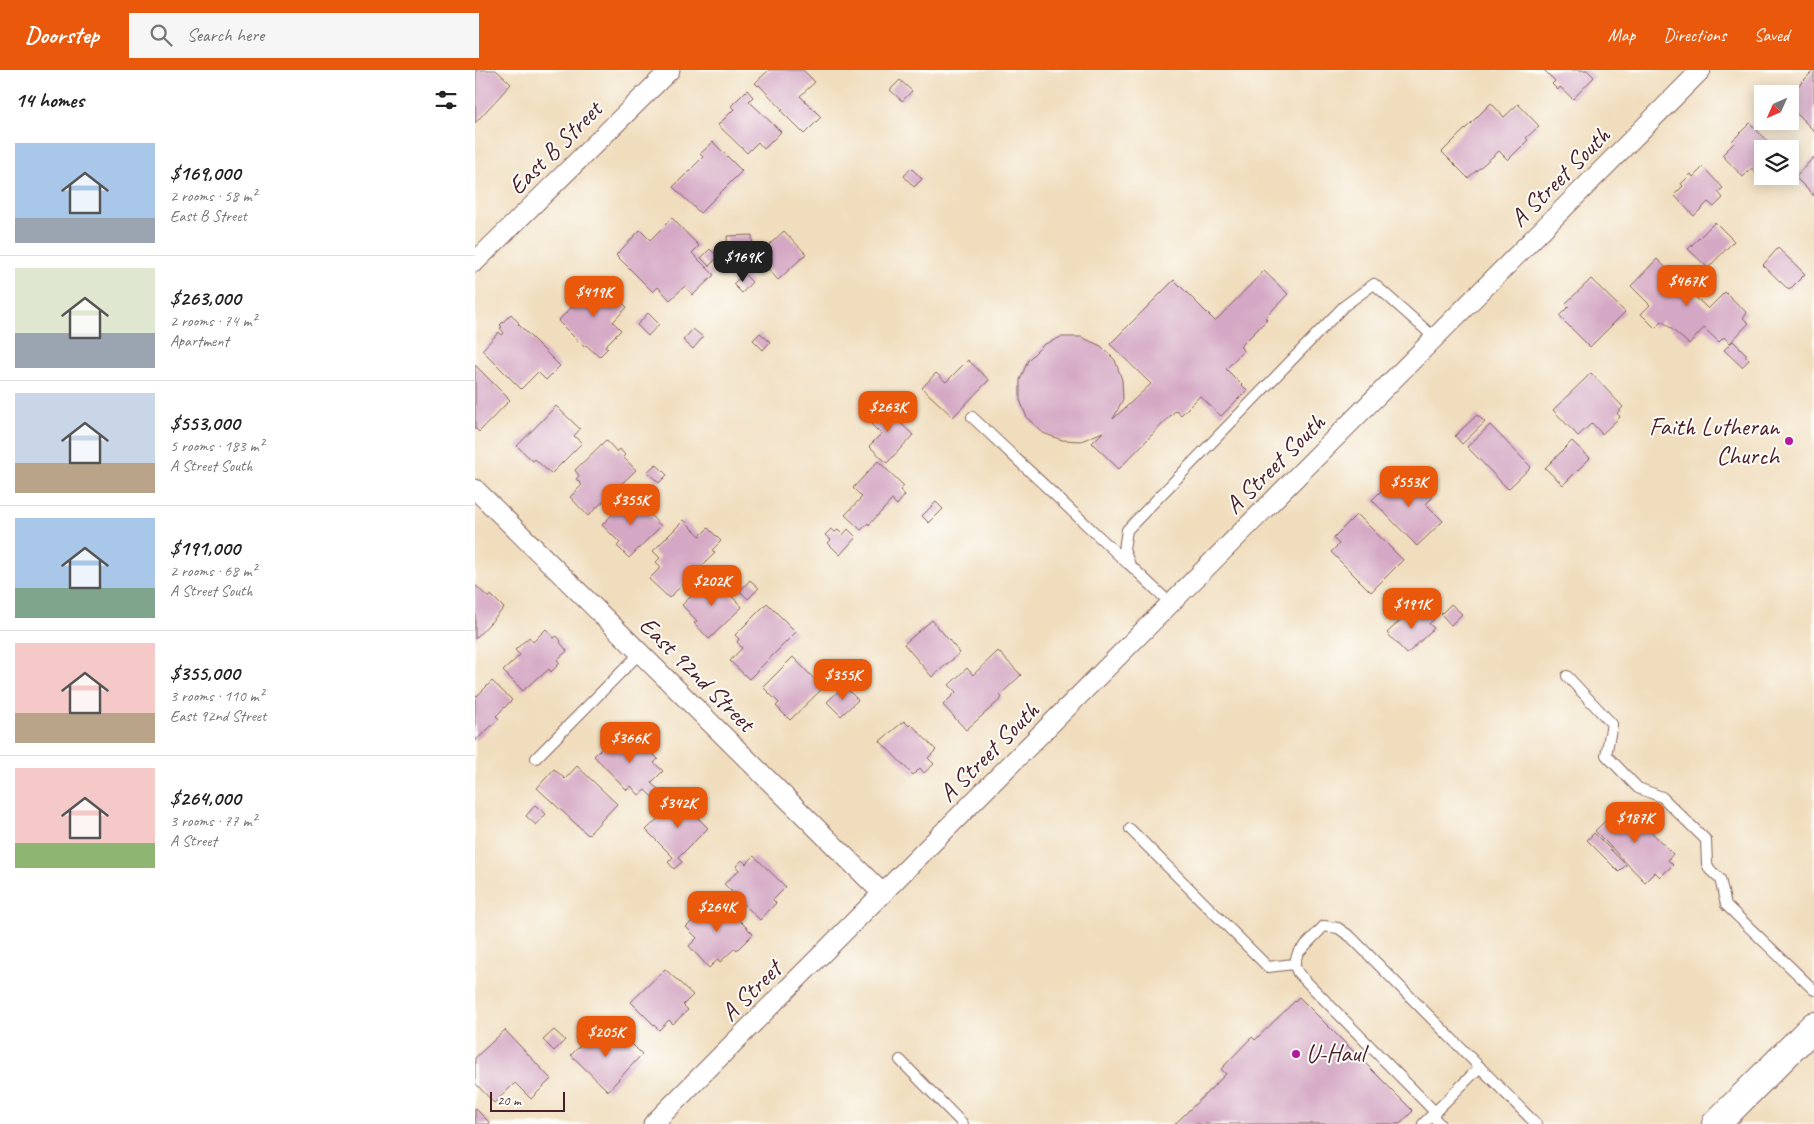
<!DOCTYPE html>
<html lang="en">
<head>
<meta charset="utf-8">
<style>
  :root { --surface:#fff; --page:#f6f6f6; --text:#222; --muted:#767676; --line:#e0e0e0; --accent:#ea580c }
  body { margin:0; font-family:Caveat,sans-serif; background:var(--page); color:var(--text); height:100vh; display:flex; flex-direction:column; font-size:19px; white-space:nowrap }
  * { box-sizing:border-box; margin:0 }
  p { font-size:16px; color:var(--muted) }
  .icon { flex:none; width:28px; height:28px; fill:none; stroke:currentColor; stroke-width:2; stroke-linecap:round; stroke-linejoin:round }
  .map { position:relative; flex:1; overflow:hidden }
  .panel { display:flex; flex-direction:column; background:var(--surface); width:475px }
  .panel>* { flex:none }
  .needle { width:32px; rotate:225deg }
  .fabs { position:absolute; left:1279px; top:15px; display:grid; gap:10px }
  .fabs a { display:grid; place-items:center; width:45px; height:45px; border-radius:0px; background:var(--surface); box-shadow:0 2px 12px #0003; font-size:25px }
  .scale { position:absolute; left:15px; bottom:12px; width:75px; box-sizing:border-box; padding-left:5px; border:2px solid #4a1f2b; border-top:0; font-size:14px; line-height:18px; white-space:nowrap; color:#4a1f2b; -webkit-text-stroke:4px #fdfcf7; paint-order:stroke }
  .price { position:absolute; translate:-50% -42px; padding:0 11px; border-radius:10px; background:var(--accent); color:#fff; font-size:16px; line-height:32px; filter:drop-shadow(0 1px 2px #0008) }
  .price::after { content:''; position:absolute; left:50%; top:30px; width:15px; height:11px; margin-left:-8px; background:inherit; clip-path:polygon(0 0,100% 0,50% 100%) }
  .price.selected { background:#222; color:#fff }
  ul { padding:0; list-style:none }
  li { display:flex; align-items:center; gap:15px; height:125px; padding:0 15px }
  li+li { border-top:1px solid var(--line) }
  li span { display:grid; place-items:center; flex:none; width:140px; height:100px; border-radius:0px; color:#555 }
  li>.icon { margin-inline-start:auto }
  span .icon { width:60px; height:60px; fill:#fffc; stroke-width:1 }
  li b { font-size:21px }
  h2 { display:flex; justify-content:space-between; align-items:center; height:60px; padding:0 15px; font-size:21px }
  header { display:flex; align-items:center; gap:30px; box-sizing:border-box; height:70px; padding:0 25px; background:var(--accent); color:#fff }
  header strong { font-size:24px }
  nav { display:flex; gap:28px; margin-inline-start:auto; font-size:18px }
  .search { width:350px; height:45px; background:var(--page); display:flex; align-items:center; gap:12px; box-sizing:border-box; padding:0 18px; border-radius:0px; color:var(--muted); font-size:19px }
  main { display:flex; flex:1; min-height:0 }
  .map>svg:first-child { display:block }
  .building { fill:#d4a7c4 }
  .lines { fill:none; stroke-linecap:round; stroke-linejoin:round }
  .service-casing { stroke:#84625e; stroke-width:12 }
  .minor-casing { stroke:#84625e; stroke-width:21 }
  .primary-casing { stroke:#84625e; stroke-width:30 }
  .service { stroke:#fff; stroke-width:10 }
  .minor { stroke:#fff; stroke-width:19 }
  .primary { stroke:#fff; stroke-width:28 }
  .poi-dot { fill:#b5179e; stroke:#fdfcf7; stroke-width:2 }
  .labels { text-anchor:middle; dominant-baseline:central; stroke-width:4; stroke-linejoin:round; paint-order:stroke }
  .street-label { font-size:25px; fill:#4a1f2b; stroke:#fdfcf7 }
  .poi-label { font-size:25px; fill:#4a1f2b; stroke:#fdfcf7; text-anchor:end }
</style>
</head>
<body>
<header>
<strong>Doorstep</strong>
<div class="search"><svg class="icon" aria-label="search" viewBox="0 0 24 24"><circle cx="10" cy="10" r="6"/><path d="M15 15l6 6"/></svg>Search here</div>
<nav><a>Map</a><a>Directions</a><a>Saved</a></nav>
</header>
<main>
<section class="panel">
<h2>14 homes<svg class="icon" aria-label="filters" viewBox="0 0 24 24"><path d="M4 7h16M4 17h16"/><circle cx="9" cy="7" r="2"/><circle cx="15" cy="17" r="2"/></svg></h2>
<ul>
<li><span style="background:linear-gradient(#a9c7e8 75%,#9aa5b1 0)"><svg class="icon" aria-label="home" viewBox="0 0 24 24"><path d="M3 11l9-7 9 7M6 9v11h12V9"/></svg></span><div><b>$169,000</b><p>2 rooms · 58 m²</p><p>East B Street</p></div></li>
<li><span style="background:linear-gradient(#dfe7d0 65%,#9aa5b1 0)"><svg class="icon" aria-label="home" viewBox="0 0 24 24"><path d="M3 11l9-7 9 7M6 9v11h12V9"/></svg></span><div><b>$263,000</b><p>2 rooms · 74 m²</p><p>Apartment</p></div></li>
<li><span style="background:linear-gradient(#c9d6e8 70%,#b9a48a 0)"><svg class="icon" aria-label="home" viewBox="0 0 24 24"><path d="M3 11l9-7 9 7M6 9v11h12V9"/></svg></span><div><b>$553,000</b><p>5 rooms · 183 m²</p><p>A Street South</p></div></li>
<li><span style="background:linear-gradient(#a9c7e8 70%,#7fa58c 0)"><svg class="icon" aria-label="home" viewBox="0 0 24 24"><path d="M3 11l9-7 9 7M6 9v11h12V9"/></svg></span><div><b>$191,000</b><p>2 rooms · 68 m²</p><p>A Street South</p></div></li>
<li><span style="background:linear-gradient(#f6c9c9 70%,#b9a48a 0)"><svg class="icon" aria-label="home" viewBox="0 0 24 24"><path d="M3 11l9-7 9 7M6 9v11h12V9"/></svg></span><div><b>$355,000</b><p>3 rooms · 110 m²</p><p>East 92nd Street</p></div></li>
<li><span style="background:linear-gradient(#f6c9c9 75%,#8fb573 0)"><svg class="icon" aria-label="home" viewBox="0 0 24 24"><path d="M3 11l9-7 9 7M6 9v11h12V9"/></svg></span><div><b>$264,000</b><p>3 rooms · 77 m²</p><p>A Street</p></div></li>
</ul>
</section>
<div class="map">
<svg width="1339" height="1054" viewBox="0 0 1339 1054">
  <rect width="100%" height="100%" fill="#fdfcf7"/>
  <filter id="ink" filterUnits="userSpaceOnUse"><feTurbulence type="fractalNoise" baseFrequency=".02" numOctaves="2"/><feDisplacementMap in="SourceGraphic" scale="10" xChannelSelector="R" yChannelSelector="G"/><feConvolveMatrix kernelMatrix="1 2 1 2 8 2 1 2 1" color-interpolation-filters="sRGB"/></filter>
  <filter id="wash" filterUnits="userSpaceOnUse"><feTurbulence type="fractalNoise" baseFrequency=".0096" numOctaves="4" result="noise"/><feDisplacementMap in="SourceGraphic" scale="20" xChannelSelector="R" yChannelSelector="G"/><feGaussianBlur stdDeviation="1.12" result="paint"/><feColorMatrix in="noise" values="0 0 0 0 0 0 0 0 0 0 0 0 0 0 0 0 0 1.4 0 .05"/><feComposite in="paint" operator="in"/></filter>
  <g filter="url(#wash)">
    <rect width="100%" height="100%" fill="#f0ddbd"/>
    <g id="blocks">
      <g class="building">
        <polygon points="1,0 21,0 36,14 0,53"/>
        <polygon points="294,0 328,0 340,12 325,26 346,47 329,64 306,41 308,40 284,15 283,16 280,13"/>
        <polygon points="1069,0 1112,0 1119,7 1098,29 1085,17 1083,20 1077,14 1080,11"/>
        <polygon points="1339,0 1339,61 1315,37 1315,24"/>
        <polygon points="425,10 437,21 427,31 415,20"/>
        <polygon points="272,20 278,27 274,31 306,62 289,79 283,72 272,83 243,55 259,39 256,36"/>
        <polygon points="1016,33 1029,47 1043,34 1064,56 1051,68 1053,70 1033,90 1024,81 993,108 967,82"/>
        <polygon points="1275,53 1298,77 1296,79 1288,79 1288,106 1286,108 1277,98 1268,107 1247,85 1259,73 1257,71"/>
        <polygon points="238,72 267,101 225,143 198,117 228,87 225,84"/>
        <polygon points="1339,87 1339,126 1320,107"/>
        <polygon points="1228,97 1248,118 1243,122 1248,128 1239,137 1233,132 1219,146 1199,125 1208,116 1206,114 1216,104 1218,107"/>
        <polygon points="436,98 447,109 439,117 429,106"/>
        <polygon points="197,148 224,176 217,183 239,205 218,225 210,216 195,230 183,217 178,222 141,185 165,160 175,170"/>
        <polygon points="1240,152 1259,171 1233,198 1213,179"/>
        <polygon points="309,161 331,184 303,210 282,186"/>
        <polygon points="277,165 278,181 253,182 252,166"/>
        <polygon points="1303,178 1330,204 1314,220 1288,195"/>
        <polygon points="235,179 243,187 234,196 226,188"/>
        <polygon points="1182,189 1233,239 1250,222 1272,243 1268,248 1274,253 1255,273 1249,267 1244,272 1229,258 1214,274 1187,251 1180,258 1166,244 1175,235 1156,216"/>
        <polygon points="789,201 813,224 790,248 792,250 765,277 769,280 751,299 772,320 746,346 725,326 706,345 701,340 644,399 617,373 628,362 606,371 587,370 568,363 552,348 545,330 545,310 553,290 568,275 586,267 606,267 626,276 640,290 647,310 648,329 638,349 676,314 635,274 699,210 740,251"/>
        <polygon points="269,204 277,212 267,223 258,214"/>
        <polygon points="124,209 152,237 138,252 146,260 130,276 133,278 124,287 111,275 109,277 83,251"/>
        <polygon points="1116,209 1150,242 1115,277 1084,246 1094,236 1091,233"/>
        <polygon points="173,243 184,254 173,266 162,255"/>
        <polygon points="36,244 44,253 43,254 85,296 71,310 63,302 46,319 7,280 24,262 27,265 29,263 25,258 27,257 25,255"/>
        <polygon points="218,259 228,267 218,279 208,270"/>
        <polygon points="285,263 295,272 288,280 278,270"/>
        <polygon points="1258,271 1272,285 1270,286 1274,290 1267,297 1249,280"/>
        <polygon points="493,290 514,310 478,347 447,318 461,303 471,312"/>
        <polygon points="0,295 35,330 4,362 0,358"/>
        <polygon points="1116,303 1148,337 1142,343 1145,347 1127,364 1117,353 1103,366 1078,340"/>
        <polygon points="405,333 438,365 412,393 394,376 406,364 390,348"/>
        <polygon points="81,336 105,359 99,366 107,373 76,404 60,389 58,391 42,376"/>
        <polygon points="1002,345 1010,352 987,374 980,366"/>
        <polygon points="1015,355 1056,397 1033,419 992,377"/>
        <polygon points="131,370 142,382 145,379 150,385 148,387 161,400 113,446 95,427 107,415 101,409 104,406 100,400"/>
        <polygon points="1097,371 1115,388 1088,415 1070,398"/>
        <polygon points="403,391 429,416 425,420 430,425 422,435 417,430 394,455 393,453 386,460 370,445 387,427 378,418"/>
        <polygon points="181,394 192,405 184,413 172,402"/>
        <polygon points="935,404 958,427 951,434 968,451 942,476 897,430 921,406 927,412"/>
        <polygon points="156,425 186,456 154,488 142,476 145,473 127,455"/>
        <polygon points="461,432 468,439 454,453 447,446"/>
        <polygon points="882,444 928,490 896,522 856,482 864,474 858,468"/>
        <polygon points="209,450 225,466 233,458 246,471 237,480 240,483 194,528 174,509 186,497 181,492 185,488 178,481"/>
        <polygon points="356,459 360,462 363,460 368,465 373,459 381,467 365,485 353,473 356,470 350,465"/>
        <polygon points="237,506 267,537 234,569 219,553 222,551 207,535"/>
        <polygon points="275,510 284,518 273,529 265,521"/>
        <polygon points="0,515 14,528 16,525 29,538 0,569"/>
        <polygon points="292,533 321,562 274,609 255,591 267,578 262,572 264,569 260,565"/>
        <polygon points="976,534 987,544 976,555 966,544"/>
        <polygon points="939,537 944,543 948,539 959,549 954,554 959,558 932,584 912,563"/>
        <polygon points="457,550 485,583 457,607 429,574"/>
        <polygon points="71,559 79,568 82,566 86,571 85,572 92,581 82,590 85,593 76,602 74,599 65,607 64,606 48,621 28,601 45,585 40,580 54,567 58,572"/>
        <polygon points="523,581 546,605 525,625 527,628 491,660 468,635 481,622 474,615 492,598 498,605"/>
        <polygon points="318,587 348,618 315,650 301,636 304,633 288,617"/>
        <polygon points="17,611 37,630 21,646 24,649 0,671 0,624 2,626"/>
        <polygon points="369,616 383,630 366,646 352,632"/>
        <polygon points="429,651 434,656 436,654 461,680 453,688 459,694 449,703 445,698 438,705 405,671"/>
        <polygon points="147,662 158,673 162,669 183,689 179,693 188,701 176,713 184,720 177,727 170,720 164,725 156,716 152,720 119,686 138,667 140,669"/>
        <polygon points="102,696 142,734 113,765 62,718 79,699 90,709"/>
        <polygon points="208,724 224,741 220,745 233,758 203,788 207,792 199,799 193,792 198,787 171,760"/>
        <polygon points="1148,733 1198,784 1193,790 1198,795 1185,807 1180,802 1170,812 1120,761"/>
        <polygon points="60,735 71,744 61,755 51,746"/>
        <polygon points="1119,763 1151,795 1144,802 1112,770"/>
        <polygon points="279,786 311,817 298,830 301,833 285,850 249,814 264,800 261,796 267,790 271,794"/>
        <polygon points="243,827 247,832 249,829 260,840 257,843 278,864 262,880 260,878 245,892 243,889 234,898 214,876 222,868 211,857"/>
        <polygon points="190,899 218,925 208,935 213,940 198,954 194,950 184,960 156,932"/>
        <polygon points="824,927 938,1041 925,1054 700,1054 751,1004 746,999 777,967 780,970"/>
        <polygon points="121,959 137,974 147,964 167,984 133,1021 96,985"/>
        <polygon points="30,960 76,1009 56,1029 40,1013 19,1033 0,1013 0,988"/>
        <polygon points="79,960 90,970 79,981 68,970"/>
        <polygon points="0,1038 16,1054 0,1054"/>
      </g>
    </g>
  </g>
  <g filter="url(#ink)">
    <use href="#blocks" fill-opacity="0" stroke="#84625e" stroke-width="1"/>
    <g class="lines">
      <g class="service-casing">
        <g id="service">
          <polyline points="497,347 652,493"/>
          <polyline points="696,534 655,495 649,479 652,460 869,236 899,214 960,268"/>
          <polyline points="1092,606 1137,654 1131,685 1163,718 1187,727 1231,770 1232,794 1235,800 1245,809 1251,835 1339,920"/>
          <polyline points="61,688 165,583"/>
          <polyline points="655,759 793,897 819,894"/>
          <polyline points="425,990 488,1054"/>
          <polyline points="960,1042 823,903 819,894 823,883 849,856 863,858 876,867 1061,1054"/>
          <polyline points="957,1046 965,1054"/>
          <polyline points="948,1054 1005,997"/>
        </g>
      </g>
      <g class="minor-casing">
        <g id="minor">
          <polyline points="0,192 195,0"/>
          <polyline points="0,419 408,824"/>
          <polyline points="178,1054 1226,0"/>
        </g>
      </g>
      <g class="primary-casing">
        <polyline id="primary" points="1241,1054 1339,956"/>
      </g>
      <use href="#service" class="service"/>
      <use href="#minor" class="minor"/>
      <use href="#primary" class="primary"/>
    </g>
  </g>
  <g class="poi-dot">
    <circle cx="1314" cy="371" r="5"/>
    <circle cx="821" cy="984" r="5"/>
  </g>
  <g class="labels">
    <g class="street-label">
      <text transform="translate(80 78) rotate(-45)">East B Street</text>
      <text transform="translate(1085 107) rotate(-45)">A Street South</text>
      <text transform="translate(800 394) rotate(-45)">A Street South</text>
      <text transform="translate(222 604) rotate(45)">East 92nd Street</text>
      <text transform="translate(514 682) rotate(-45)">A Street South</text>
      <text transform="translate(276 921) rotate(-45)">A Street</text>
    </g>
    <g class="poi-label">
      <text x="1304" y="357">Faith Lutheran<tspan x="1304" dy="29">Church</tspan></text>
      <text x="831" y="984" text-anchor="start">U-Haul</text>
    </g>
  </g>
</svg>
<div class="fabs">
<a><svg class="needle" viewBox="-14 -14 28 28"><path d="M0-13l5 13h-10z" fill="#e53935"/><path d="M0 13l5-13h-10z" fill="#767676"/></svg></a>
<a><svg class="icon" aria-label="layers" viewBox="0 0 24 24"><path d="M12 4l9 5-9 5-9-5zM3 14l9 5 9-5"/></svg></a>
</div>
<div class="scale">20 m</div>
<b class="price selected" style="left:268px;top:213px">$169K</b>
<b class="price" style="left:1212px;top:237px">$467K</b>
<b class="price" style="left:119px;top:248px">$419K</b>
<b class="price" style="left:413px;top:363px">$263K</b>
<b class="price" style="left:934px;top:438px">$553K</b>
<b class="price" style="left:156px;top:456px">$355K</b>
<b class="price" style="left:237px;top:537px">$202K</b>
<b class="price" style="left:937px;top:560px">$191K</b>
<b class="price" style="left:368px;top:631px">$355K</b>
<b class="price" style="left:155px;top:694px">$366K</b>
<b class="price" style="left:203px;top:759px">$342K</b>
<b class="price" style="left:1160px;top:774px">$187K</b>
<b class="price" style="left:242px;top:863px">$264K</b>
<b class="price" style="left:131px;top:988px">$205K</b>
</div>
</main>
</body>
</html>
